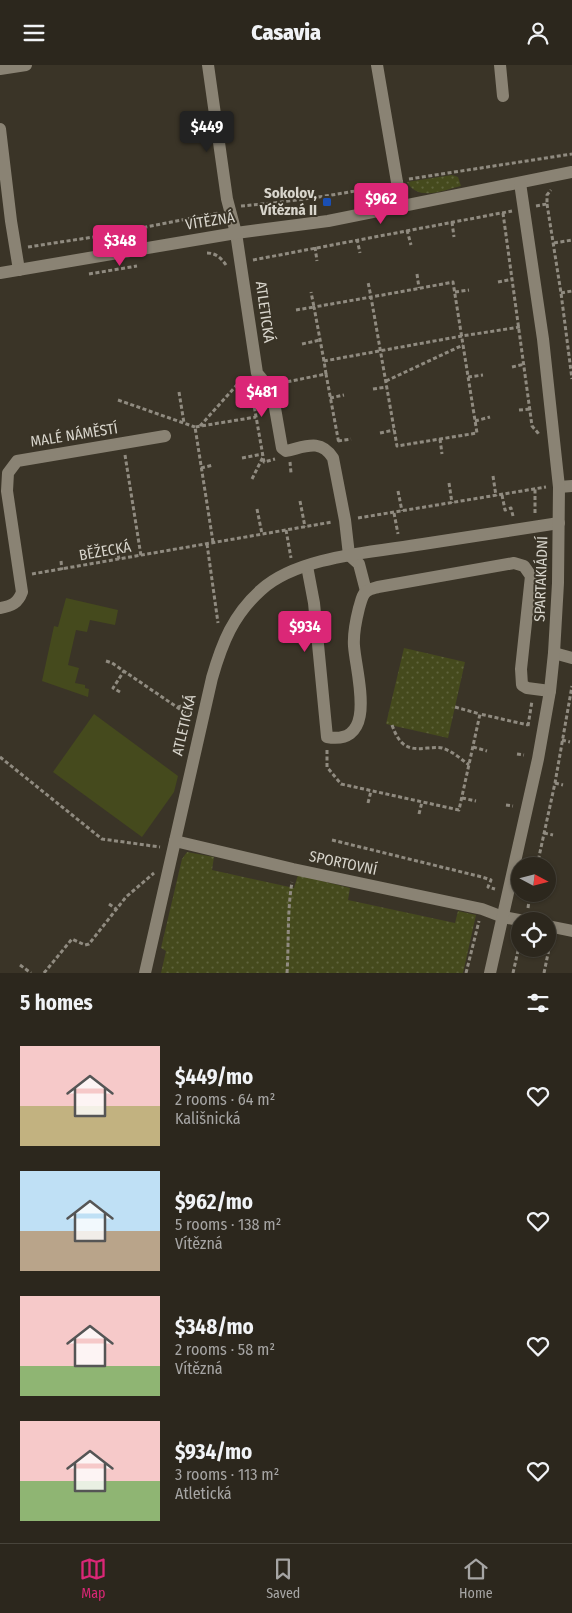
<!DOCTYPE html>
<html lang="en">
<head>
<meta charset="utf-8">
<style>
  :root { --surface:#2c271d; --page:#342f26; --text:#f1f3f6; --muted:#a6a5a4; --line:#48443b; --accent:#db2777 }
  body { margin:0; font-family:"Fira Sans Condensed",sans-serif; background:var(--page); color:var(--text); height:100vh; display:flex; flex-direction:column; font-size:19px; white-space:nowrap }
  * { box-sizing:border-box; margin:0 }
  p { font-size:16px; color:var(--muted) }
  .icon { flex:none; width:28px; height:28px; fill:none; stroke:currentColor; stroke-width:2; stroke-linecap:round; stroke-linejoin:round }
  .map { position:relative; height:908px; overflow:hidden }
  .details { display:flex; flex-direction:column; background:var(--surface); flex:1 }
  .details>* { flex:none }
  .needle { width:32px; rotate:97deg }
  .controls { position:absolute; left:511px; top:792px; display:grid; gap:10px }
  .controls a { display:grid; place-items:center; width:45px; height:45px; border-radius:50%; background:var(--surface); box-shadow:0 1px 4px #0004,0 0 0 1px var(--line); font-size:25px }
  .price { position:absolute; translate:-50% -42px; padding:0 11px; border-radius:5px; background:var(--accent); color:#fff; font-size:16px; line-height:32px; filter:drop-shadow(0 1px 2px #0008) }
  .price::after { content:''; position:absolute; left:50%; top:30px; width:15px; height:11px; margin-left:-8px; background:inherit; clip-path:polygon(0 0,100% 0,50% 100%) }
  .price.selected { background:#222; color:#fff }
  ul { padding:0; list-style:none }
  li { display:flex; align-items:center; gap:15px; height:125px; padding:0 20px }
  li span { display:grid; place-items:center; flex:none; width:140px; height:100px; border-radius:0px; color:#555 }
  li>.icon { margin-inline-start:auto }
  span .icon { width:60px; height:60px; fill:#fffc; stroke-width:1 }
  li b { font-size:21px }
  h2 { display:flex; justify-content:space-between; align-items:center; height:60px; padding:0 20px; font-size:21px }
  header { display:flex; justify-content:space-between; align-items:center; height:65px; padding:0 20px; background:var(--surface); font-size:22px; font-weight:800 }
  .tabs { display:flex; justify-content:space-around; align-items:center; height:70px; border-top:1px solid var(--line); background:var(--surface); font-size:14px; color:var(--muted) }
  .tabs a { display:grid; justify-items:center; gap:2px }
  .tabs .selected { color:var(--accent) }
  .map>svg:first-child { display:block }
  .grass { fill:url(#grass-dots) }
  .garden { fill:#454a1d }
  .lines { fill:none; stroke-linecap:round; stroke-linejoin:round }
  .path { stroke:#908b80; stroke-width:3; stroke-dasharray:4 2.5; stroke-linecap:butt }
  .minor { stroke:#8a8374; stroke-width:12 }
  .transit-dot { fill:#1a4fb4; stroke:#3a3427; stroke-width:2 }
  .labels { text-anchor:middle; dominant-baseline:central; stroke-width:4; stroke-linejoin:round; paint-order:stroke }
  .poi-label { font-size:15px; font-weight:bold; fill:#d8d5cc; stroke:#3a3427; text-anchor:end }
  .street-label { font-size:15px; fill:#d8d5cc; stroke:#3a3427 }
</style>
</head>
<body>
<header><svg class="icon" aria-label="menu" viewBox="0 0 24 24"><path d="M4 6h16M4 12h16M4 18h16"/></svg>Casavia<svg class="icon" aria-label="person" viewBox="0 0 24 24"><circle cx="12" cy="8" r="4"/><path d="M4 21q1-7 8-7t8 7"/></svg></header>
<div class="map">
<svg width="572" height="908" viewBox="0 0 572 908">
  <defs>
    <pattern id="grass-dots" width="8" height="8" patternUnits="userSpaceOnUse" patternTransform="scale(1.25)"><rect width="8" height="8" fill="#454a1d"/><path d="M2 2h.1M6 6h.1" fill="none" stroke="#5f633d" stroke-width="1.8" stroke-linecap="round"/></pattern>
  </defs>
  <rect width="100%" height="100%" fill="#3a3427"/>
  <g class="grass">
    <path d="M452,110L458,112L461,121C444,125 418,137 407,117Z"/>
    <polygon points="404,583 465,597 448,673 386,659"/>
    <polygon points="187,787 214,792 212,805 294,823 298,810 350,823 348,835 455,858 458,846 476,850 463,908 161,908 166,886 161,883 182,794"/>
  </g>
  <g class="garden">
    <polygon points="66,533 118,545 115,560 90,555 87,567 76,565 68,600 79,603 75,618 85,620 85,623 89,624 88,632 42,616 54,561 58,562"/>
    <polygon points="94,649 178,711 174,727 142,772 53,707"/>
  </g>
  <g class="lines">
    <g class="path">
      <polyline points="409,114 572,89"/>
      <polyline points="266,139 267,151"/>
      <polyline points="547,139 561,228 572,314"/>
      <path d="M241,141C289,137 338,130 386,120"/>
      <polyline points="536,141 547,139 547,130 551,125"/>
      <polyline points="503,148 532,361 538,368 539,370"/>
      <polyline points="452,157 454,172"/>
      <polyline points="407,165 411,180"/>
      <polyline points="357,174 360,188"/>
      <polyline points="554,178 572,175"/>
      <polyline points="28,182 100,171 218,148"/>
      <polyline points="315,182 317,196"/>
      <path d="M207,188C216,188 221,193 226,200"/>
      <polyline points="253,195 512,146"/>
      <polyline points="89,209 137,201"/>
      <polyline points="417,209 419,223"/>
      <polyline points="498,217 513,214"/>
      <polyline points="455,227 469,225"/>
      <polyline points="561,228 572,226"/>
      <polyline points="296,245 314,242 311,227"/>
      <polyline points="302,279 320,275"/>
      <path d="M324,296L314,242C360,234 406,226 453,217L477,368L397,381L371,232L368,217"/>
      <polyline points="512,302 525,299"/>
      <polyline points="326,309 324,296 462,271 520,262"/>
      <polyline points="468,312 483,310"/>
      <polyline points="386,316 463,280"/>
      <polyline points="281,318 326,309 339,379"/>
      <polyline points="251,323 264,397 275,394"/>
      <polyline points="373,324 387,322"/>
      <polyline points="179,327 184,358"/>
      <polyline points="330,333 344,330"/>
      <polyline points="118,335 195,362"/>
      <polyline points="519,345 530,344"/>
      <polyline points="475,356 490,352"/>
      <polyline points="200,361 244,312"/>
      <polyline points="380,368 394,365"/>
      <polyline points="440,374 442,389"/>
      <polyline points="338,376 351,374"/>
      <polyline points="125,390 141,491"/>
      <polyline points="242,393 263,389"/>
      <polyline points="290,397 291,408"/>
      <polyline points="201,403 213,400"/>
      <polyline points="493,411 496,431"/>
      <polyline points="252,414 263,392"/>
      <polyline points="449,418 452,438"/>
      <polyline points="398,426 402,446"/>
      <polyline points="502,430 505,445 511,443 513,451"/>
      <polyline points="300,436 305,462"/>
      <polyline points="257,444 262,469"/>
      <polyline points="394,448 398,469"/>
      <polyline points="535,448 535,424"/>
      <polyline points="358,453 546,422"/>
      <polyline points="286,465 291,493"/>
      <polyline points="213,477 195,362 256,352"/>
      <polyline points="207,479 218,558"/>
      <polyline points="117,484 119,494"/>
      <polyline points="61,496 62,505"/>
      <polyline points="32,509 332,457"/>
      <polyline points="106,596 112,598 190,651"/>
      <polyline points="120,627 113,623 124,606"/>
      <polyline points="178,642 194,637"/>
      <polyline points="455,642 480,649"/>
      <path d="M392,660C399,679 406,686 427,683C432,683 437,682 442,683C452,686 461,694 469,700"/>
      <polyline points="528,661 532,636"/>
      <polyline points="562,675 570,677"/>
      <polyline points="473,682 487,686"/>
      <polyline points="327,685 327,702 341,719 459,745 480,649 528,660"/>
      <polyline points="517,689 524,690"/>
      <polyline points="0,692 102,774 160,782"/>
      <polyline points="555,718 563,720"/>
      <polyline points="462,733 476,736"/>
      <polyline points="368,738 371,726"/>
      <polyline points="506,740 513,741"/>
      <polyline points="419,749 422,737"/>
      <polyline points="544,768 553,770"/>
      <polyline points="332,775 482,812 491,815 488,822 495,824"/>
      <polyline points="537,801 555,718 572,621"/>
      <polyline points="520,830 529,832"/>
      <polyline points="109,839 116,844"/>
      <polyline points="528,843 530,829"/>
      <polyline points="20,900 31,908"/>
      <polyline points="44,908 72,874 85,880 89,879 126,832 154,808"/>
      <path d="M287,908C289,878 287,847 292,817"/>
      <polyline points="466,908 479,856"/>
      <polyline points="513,908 520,877"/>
      <polyline points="544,908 551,874"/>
    </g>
    <g class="minor">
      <path d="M208,0L227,134L236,168L257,308L272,326L282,383L286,386C305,382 320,373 333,393L345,455L349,490L359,499L366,526"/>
      <polyline points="377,0 397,117 403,142"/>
      <polyline points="500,0 503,31"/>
      <polyline points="0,4 26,0"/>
      <polyline points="0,64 11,156 19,205"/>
      <polyline points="0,208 236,168 328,156 572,107"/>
      <polyline points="559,422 572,421"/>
      <path d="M307,501L314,538L327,672C379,681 356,609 354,581C353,568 356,555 359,543C361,537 362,529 367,526C370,524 375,523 378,522L514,498L524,501L531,511L521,604L522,620L527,623L550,626"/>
      <path d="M0,543C12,541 18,538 22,527L7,426L8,408L17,396L165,371"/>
      <polyline points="554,588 572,593"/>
      <polyline points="175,776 293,804 482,844 503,852 524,856"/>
      <polyline points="548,861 572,866"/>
      <path d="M145,908L212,613C222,578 233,550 261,525C298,491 375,487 423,479C469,472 514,465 559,458"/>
      <polyline points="490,908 538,694 550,626 554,588 558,518 559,422 543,274 520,118"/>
    </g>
  </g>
  <rect class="transit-dot" x="322" y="132" width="10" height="10" rx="2.5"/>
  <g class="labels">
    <g class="poi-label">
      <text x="317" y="128">Sokolov,<tspan x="317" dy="17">Vítězná II</tspan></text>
    </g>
    <g class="street-label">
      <text transform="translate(210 156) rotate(-9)">VÍTĚZNÁ</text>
      <text transform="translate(265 247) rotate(82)">ATLETICKÁ</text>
      <text transform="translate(74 370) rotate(-9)">MALÉ NÁMĚSTÍ</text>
      <text transform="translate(105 486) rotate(-10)">BĚŽECKÁ</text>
      <text transform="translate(541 514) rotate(-88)">SPARTAKIÁDNÍ</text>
      <text transform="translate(184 660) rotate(-77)">ATLETICKÁ</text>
      <text transform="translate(343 798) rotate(12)">SPORTOVNÍ</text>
    </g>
  </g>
</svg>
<div class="controls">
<a><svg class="needle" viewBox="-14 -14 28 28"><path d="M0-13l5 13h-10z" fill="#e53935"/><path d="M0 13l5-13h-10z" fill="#a6a5a4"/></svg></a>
<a><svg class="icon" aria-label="locate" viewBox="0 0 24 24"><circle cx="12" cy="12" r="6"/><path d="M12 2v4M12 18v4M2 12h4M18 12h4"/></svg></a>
</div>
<b class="price selected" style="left:207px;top:88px">$449</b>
<b class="price" style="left:381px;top:160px">$962</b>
<b class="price" style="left:120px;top:202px">$348</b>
<b class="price" style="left:262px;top:353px">$481</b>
<b class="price" style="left:305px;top:588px">$934</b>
</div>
<section class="details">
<h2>5 homes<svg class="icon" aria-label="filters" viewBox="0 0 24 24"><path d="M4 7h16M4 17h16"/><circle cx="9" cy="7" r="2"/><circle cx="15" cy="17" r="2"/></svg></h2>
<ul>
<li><span style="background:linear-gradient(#f6c9c9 60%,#c2b280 0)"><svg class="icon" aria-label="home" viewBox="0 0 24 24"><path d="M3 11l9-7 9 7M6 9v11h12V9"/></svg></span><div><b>$449/mo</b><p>2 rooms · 64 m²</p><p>Kališnická</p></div><svg class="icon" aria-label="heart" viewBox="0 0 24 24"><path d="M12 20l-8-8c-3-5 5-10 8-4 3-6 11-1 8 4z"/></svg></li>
<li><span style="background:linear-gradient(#bfe0f5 60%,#b9a48a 0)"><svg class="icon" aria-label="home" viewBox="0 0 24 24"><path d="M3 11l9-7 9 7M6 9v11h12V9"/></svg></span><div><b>$962/mo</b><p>5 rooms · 138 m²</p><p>Vítězná</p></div><svg class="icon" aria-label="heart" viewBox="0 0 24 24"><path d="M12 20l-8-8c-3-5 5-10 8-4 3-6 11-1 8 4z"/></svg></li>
<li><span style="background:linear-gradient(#f6c9c9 70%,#8fb573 0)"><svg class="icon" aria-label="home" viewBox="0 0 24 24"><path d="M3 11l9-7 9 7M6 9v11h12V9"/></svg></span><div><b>$348/mo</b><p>2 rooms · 58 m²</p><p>Vítězná</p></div><svg class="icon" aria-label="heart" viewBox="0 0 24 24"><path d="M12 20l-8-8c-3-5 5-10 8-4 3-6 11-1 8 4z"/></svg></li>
<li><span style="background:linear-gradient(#f6c9c9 60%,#8fb573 0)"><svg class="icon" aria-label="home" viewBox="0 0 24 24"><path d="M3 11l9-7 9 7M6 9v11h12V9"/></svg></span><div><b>$934/mo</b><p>3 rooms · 113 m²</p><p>Atletická</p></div><svg class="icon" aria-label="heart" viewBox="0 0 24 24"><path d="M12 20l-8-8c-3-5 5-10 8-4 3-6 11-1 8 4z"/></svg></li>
</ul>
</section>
<nav class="tabs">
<a class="selected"><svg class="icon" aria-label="map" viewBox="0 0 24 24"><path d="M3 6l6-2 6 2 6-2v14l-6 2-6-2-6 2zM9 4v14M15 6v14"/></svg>Map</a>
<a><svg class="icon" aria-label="saved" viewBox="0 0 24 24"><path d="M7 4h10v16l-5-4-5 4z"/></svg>Saved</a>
<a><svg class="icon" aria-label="home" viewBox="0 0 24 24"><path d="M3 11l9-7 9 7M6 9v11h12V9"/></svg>Home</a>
</nav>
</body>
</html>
